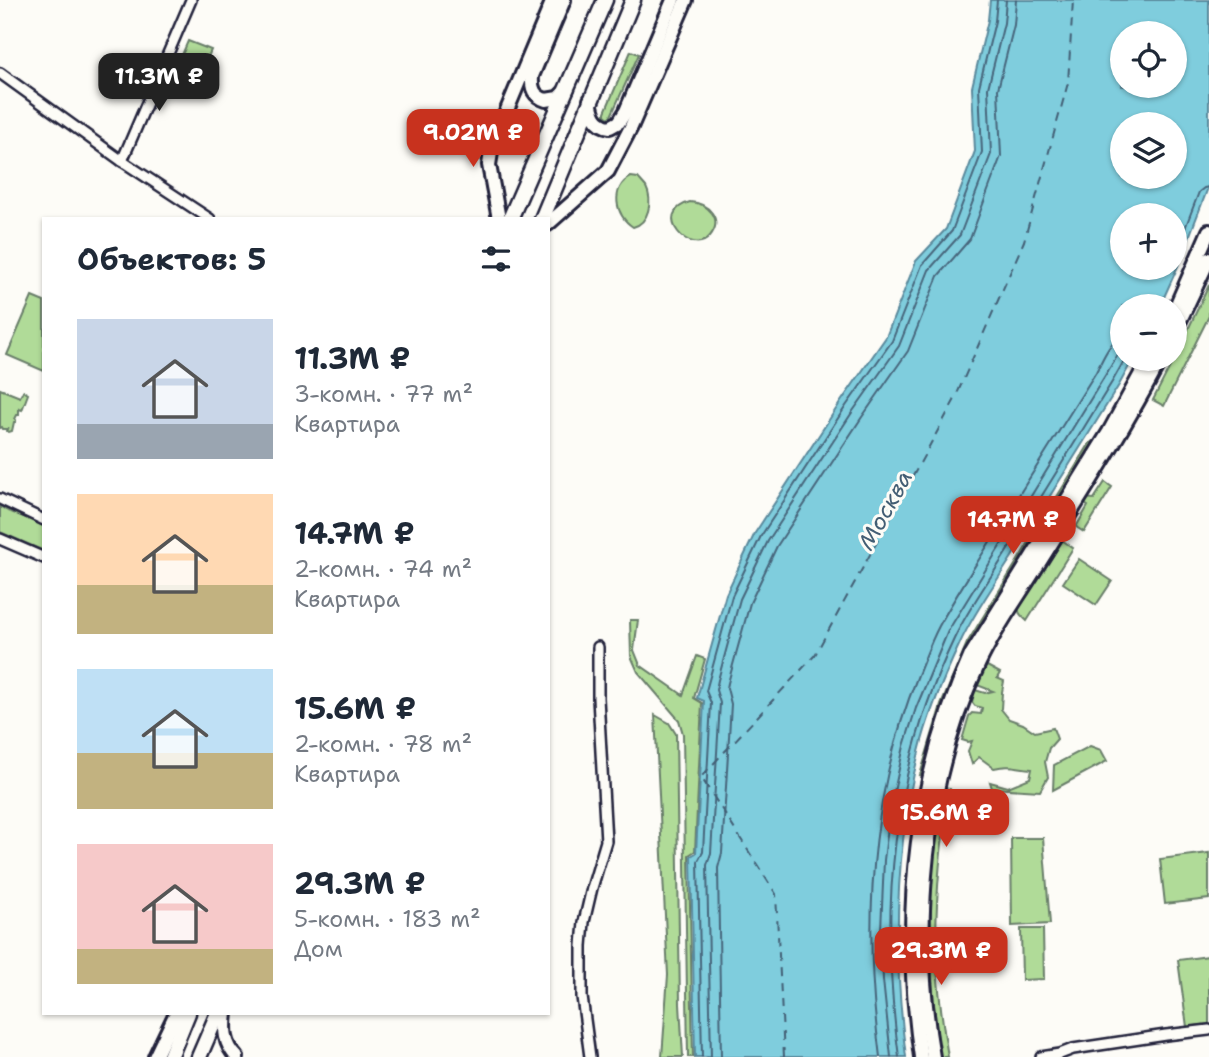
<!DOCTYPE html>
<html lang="ru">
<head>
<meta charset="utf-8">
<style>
  :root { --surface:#fff; --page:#f2f2f3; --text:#1f2937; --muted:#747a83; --accent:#c8321e }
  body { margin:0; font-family:"Shantell Sans",sans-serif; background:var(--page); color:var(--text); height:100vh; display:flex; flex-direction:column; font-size:26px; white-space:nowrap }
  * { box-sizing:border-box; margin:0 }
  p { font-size:23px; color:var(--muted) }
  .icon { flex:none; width:38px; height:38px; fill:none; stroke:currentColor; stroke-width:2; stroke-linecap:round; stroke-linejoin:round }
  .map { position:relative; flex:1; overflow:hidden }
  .details { position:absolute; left:42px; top:217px; width:508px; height:798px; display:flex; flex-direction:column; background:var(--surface); border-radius:0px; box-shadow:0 2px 5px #0004 }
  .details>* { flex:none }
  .fabs { position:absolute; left:1110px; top:21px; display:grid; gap:14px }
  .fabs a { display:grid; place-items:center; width:77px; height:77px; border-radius:50%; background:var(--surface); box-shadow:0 2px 5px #0004; font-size:35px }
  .price { position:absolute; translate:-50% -60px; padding:0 16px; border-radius:14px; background:var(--accent); color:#fff; font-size:23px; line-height:46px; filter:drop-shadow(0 2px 4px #0008) }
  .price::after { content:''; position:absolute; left:50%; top:42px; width:21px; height:16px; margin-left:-10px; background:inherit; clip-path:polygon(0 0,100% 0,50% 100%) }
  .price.on { background:#222; color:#fff }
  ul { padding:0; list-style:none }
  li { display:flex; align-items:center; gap:21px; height:175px; padding:0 35px }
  li span { display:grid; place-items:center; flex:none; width:196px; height:140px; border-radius:0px; color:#555 }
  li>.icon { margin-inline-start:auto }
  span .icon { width:84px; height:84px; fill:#fffc; stroke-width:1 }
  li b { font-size:30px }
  h2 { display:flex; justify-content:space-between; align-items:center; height:84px; padding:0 35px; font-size:30px }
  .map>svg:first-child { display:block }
  .green { fill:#b0db98; stroke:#697e6a; stroke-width:2 }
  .water { fill:#7fcddd; stroke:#5a899c; stroke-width:2; fill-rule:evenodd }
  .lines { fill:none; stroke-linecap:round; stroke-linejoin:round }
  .shore { stroke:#47667c; stroke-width:2 }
  .ferry { stroke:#435e74; stroke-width:2; stroke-dasharray:9 7; stroke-linecap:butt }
  .street-casing { stroke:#22223b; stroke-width:14 }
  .secondary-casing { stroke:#22223b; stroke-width:18 }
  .primary-casing { stroke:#22223b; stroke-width:19 }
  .street { stroke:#fdfcf7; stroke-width:9 }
  .secondary { stroke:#fdfcf7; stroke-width:12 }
  .primary { stroke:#fdfcf7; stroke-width:14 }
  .labels { text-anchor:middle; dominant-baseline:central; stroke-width:6; stroke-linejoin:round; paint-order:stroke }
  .water-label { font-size:23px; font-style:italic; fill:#435e74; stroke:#fdfcf7 }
</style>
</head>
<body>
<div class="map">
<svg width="1209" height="1057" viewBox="0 0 1209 1057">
  <rect width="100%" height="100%" fill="#fdfcf7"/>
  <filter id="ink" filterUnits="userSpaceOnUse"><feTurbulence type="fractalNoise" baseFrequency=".0143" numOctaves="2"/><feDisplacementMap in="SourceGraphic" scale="14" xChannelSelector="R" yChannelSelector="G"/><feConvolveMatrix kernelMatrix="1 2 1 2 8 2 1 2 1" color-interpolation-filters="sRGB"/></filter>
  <g filter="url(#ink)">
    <g class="green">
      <polygon points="188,41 211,50 195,87 172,78"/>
      <polygon points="631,51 639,54 611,116 609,118 605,115 605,112"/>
      <path d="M631,177L638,178C639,179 645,186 646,187C653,201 649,223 633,227C615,216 610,188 631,177Z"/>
      <path d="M690,202C708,203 724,219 710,236C691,259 650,213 690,202Z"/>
      <polygon points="1209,285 1209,316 1164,406 1153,400 1174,359"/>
      <polygon points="32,297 44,302 44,371 7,355"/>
      <polygon points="0,389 20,397 23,391 28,394 22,410 19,409 19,415 17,415 15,419 16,420 16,422 14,422 12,431 9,432 7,431 8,429 3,429 2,427 0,428"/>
      <polygon points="1092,442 1093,445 971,644 925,775 920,775 941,705 967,643 1090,443"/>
      <polygon points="1105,482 1112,487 1084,532 1076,527 1088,506 1081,502 1084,498 1094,499"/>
      <polygon points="0,506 6,510 44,525 44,551 0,532"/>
      <path d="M1062,540L1073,548L1027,621C1022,616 1017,613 1019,606L1059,541Z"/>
      <polygon points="1079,559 1112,581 1096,605 1063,583"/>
      <polygon points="630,620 638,620 634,650 640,665 683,695 697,656 705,659 694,698 702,703 695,851 689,855 693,1057 688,1057 683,734 679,720 638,672 631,656"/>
      <path d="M987,666L1000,673L997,678L1004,681L1002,692L1001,709L1009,719L1023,724L1035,732L1053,728L1057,739L1049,748L1045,762L1048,777L1040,791L992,788L990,782L1008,787L1030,778L1032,769C1017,768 1010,764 994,768L979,757L972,764L968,751L972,741L968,742L962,740L969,716L972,713L981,714L982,708L975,706L972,702L975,690L985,693L993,691L977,685L984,667Z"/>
      <polygon points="655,715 669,723 676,734 680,1004 683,1057 662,1057 668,975"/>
      <polygon points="1090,746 1101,750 1107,761 1053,790 1054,765"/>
      <path d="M944,788L950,789C940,847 934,907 937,966C939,996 943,1027 948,1057H940C928,972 926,872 944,788Z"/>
      <polygon points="1011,838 1043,838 1050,924 1012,926"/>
      <polygon points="1209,853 1209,899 1165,904 1160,859"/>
      <polygon points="1021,929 1043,929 1044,979 1022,980"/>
      <polygon points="1209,956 1209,1024 1187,1027 1178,960"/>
    </g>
    <path class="water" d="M990,0H1209V185L1178,266L1160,306H1122V359H1133L1119,385C1084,441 1050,496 1015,552C997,581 974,612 960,643C944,677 928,714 919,752C894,852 893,955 906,1057H695L691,856L696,853L704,701L697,698L726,594L755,533L840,403L886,337L916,261L946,229L975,151L972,87L988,20ZM1122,33H1174V86H1122ZM1122,124H1174V177H1122ZM1122,215H1174V268H1122Z"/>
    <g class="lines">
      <g class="shore">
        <polyline points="1174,257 1199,192 1204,188 1209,187"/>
        <polyline points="702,1057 698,861 703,852 711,703 706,691 732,596 761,536 846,406 892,341 922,265 952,231 982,152 979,87 995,21 997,0"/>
        <polyline points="711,1057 707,865 711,853 720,703 716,690 718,680 740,599 768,541 853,411 899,346 929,270 960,235 991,154 988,88 1004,23 1006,0"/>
        <polyline points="721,1057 718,868 722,853 731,704 727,688 728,683 750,603 777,546 862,417 908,351 938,276 970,239 1001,156 998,89 1014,25 1016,0"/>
        <path d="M880,1057C863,929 869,796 918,675C925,658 931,641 939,626C957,593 978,562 997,530C1030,478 1063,425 1096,372C1103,359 1108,344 1122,335"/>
        <polyline points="891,1057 883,980 881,930 884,860 890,810 904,746 916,708 948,631 1122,348"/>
        <path d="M899,1057C879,913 891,771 954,639C969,607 991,578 1009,548C1044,493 1078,437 1112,382L1125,359"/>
      </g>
      <polyline class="ferry" points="784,1057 776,894 701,777 815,655 954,401 1024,241 1068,83 1073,0"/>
      <g class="street-casing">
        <g id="street">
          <polyline points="0,73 122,161 210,219"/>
          <polyline points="122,161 191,0"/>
          <polyline points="0,499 44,520"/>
          <polyline points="0,539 44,558"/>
          <polyline points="590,1057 582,997 582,946 584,922 592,888 606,841 598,698 598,647"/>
          <polyline points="1041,1057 1060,1054 1073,1049 1166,1035 1209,1030"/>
        </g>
      </g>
      <g class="secondary-casing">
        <g id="secondary">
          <path d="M564,0L532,76C531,89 534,96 546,100L558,98L567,89"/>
          <path d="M590,100C592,113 595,125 610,127L619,122L626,111L673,0"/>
          <polyline points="499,219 489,165 492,146 553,0"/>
          <polyline points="548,224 608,171 631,127 686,0"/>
          <polyline points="1174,311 1209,231"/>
          <polyline points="1174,333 1209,259"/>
          <path d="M226,1013C224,1030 224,1044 237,1057"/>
          <polyline points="155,1057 176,1013"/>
          <path d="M921,1057C901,919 913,783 971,655L1109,432L1149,359"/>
          <path d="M933,1057C911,931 923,780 979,663C995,628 1019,596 1039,563C1081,496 1124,429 1161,359"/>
        </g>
      </g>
      <g class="primary-casing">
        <g id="primary">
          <polyline points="510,219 605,0"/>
          <polyline points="542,219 633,0"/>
          <polyline points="170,1057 188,1013"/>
          <polyline points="199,1057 218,1013"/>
        </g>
      </g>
      <use href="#street" class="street"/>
      <use href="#secondary" class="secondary"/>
      <use href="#primary" class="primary"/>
    </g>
  </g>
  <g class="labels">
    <g class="water-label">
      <text transform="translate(885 510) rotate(-61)">Москва</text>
    </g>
  </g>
</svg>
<div class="fabs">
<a><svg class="icon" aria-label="locate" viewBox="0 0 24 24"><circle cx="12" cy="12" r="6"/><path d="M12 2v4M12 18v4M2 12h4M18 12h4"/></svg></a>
<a><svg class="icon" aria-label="layers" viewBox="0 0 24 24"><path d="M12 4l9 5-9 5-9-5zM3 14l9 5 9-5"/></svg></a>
<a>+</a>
<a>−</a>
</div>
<b class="price on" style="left:159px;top:113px">11.3M ₽</b>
<b class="price" style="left:473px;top:169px">9.02M ₽</b>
<b class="price" style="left:1013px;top:556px">14.7M ₽</b>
<b class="price" style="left:946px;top:849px">15.6M ₽</b>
<b class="price" style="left:941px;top:987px">29.3M ₽</b>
<section class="details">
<h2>Объектов: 5<svg class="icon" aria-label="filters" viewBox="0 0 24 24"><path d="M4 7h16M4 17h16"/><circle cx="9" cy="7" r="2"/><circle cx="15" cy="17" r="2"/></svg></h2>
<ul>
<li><span style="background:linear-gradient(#c9d6e8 75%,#9aa5b1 0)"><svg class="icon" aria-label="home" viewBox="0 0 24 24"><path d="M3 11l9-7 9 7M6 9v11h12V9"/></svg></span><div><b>11.3M ₽</b><p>3-комн. · 77 m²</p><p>Квартира</p></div></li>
<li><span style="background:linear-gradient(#ffd9b3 65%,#c2b280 0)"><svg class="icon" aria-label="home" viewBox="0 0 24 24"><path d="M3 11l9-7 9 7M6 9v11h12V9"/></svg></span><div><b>14.7M ₽</b><p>2-комн. · 74 m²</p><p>Квартира</p></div></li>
<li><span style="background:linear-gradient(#bfe0f5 60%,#c2b280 0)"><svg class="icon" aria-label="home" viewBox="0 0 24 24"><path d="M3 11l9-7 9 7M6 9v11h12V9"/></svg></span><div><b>15.6M ₽</b><p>2-комн. · 78 m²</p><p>Квартира</p></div></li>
<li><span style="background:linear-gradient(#f6c9c9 75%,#c2b280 0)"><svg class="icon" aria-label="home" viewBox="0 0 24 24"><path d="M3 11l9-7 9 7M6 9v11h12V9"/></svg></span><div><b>29.3M ₽</b><p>5-комн. · 183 m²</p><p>Дом</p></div></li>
</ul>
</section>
</div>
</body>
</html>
